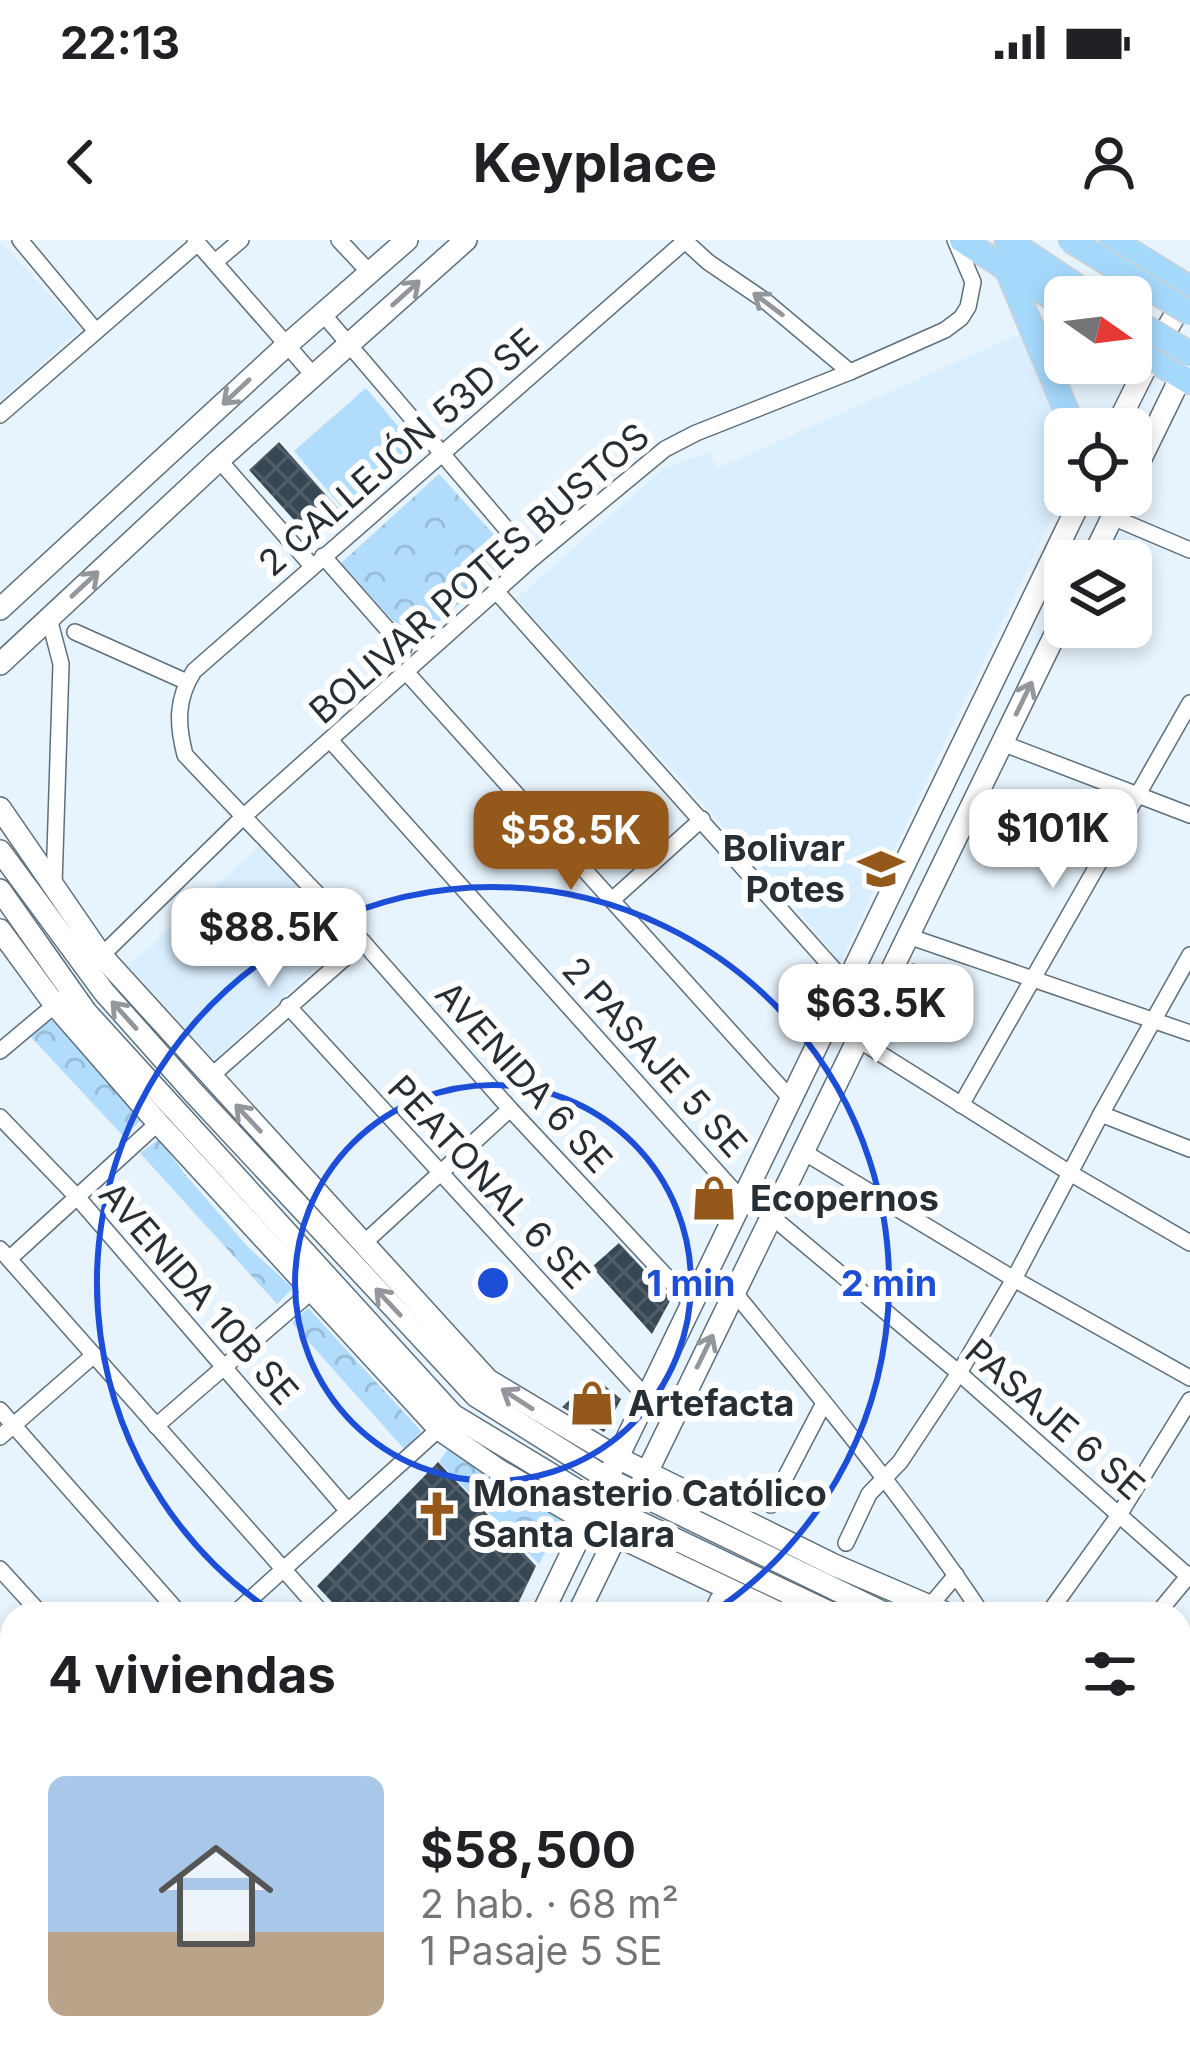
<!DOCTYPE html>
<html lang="es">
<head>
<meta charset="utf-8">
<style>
  :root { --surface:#fff; --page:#f6f6f6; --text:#202124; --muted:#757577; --accent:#95581b }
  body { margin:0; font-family:Inter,sans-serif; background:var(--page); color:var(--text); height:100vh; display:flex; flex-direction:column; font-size:45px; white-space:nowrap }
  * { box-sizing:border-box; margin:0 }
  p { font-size:39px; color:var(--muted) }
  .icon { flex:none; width:66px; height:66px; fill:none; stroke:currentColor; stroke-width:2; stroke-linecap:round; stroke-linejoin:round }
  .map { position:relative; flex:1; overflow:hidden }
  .details { position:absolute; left:0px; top:1362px; width:1191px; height:471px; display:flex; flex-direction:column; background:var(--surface); border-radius:36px 36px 0 0; box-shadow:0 6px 18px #0003 }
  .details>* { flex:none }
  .needle { width:78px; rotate:104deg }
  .tools { position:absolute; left:1044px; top:36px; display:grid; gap:24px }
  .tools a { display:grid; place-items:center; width:108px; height:108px; border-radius:18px; background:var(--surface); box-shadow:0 6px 18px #0003; font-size:60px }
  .price { position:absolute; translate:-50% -102px; padding:0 27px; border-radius:24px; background:#fff; color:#222; font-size:39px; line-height:78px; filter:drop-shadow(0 3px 6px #0008) }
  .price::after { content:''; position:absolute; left:50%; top:72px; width:36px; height:27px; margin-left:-18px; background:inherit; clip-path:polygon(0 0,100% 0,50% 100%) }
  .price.on { background:var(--accent); color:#fff }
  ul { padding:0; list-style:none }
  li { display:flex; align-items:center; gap:36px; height:300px; padding:0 48px }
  li span { display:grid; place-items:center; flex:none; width:336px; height:240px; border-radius:18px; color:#555 }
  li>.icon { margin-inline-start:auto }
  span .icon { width:144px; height:144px; fill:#fffc; stroke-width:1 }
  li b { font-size:51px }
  h2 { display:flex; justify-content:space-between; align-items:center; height:144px; padding:0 48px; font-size:51px }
  .status { display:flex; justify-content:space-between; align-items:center; height:84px; padding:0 60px; background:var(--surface); direction:ltr }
  .status svg { height:33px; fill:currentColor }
  header { display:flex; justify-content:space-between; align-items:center; height:156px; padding:0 48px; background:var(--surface); font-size:54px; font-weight:700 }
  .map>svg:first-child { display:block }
  .built { fill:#d9eefe }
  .park { fill:url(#park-crowns) }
  .pitch { fill:#b2dcfc }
  .building { fill:url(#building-cross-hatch) }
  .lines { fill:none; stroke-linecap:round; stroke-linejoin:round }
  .street-casing { stroke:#5e6f7c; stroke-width:18 }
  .secondary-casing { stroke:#5e6f7c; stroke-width:24 }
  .primary-casing { stroke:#cfd1d2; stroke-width:27 }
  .street { stroke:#fff; stroke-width:15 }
  .secondary { stroke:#fff; stroke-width:21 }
  .primary { stroke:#a5d9fc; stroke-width:24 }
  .primary-bridge-casing { stroke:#cfd1d2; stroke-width:27; stroke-linecap:butt }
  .primary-bridge { stroke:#a5d9fc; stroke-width:24 }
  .oneway { stroke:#93969a }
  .ring { fill:none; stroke:#1d4ed8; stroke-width:6 }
  .labels { text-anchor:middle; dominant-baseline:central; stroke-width:12; stroke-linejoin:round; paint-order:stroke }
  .street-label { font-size:36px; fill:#272e34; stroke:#fff }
  .poi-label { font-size:36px; font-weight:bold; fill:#272e34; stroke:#fff; text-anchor:start }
  .centre { fill:#1d4ed8; stroke:#fff; stroke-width:6 }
  .ring-label { font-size:36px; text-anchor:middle; font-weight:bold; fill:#1d4ed8; stroke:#fff; stroke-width:12; stroke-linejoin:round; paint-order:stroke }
</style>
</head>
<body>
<div class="status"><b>22:13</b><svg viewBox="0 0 49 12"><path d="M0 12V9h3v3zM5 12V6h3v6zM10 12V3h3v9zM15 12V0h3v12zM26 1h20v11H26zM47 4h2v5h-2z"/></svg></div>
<header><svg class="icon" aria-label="back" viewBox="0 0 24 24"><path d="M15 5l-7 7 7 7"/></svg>Keyplace<svg class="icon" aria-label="person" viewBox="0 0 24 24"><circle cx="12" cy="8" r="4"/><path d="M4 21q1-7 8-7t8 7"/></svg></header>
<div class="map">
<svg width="1190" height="1831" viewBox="0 0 1190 1831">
  <defs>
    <pattern id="park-crowns" width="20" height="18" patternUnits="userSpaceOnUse" patternTransform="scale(3)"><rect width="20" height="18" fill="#b2dcfc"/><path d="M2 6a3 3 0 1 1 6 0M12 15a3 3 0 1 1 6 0" fill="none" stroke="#99bdd9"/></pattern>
    <pattern id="building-cross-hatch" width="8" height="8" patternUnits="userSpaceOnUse" patternTransform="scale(3)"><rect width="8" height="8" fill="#374753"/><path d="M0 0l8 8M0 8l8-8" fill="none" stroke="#525f69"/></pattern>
  </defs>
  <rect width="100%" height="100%" fill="#e8f4fd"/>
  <g class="built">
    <polygon points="0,1 81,89 0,161"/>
    <polygon points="1022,93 1065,189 1065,250 840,722 769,636 516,359 664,228 709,212 718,228"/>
    <polygon points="262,604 348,699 214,820 128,726"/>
  </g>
  <g class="park">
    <polygon points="439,234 512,315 414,404 341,323"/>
    <polygon points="50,778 142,879 124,897 30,796"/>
    <polygon points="159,899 184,933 247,1006 293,1048 277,1064 140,913"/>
    <polygon points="308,1068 421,1191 405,1210 292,1083"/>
    <polygon points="449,1207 505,1246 562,1280 539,1324 439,1222"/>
  </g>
  <polygon class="pitch" points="366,148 417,209 345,271 294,211"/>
  <g class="building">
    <polygon points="279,202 342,273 312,300 249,230"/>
    <polygon points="913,723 955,741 947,760 905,742"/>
    <polygon points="619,1003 671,1059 652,1094 592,1027"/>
    <polygon points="594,1137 621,1159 604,1192 562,1167"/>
    <polygon points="438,1222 536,1326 513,1374 343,1374 317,1346"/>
  </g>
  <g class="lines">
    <g class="street-casing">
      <g id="street">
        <polyline points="20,0 95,90"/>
        <polyline points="195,0 314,136"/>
        <polyline points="339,0 370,33"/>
        <polyline points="684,0 708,22 764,60 850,132"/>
        <path d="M685,1L194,431C176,459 177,484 185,515L363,702L510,869L692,1064"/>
        <polyline points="215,22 241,0"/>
        <polyline points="323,74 532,319"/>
        <polyline points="0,175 198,3"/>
        <polyline points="219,220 312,326"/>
        <polyline points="1112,277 1190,310"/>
        <polyline points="323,316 404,408"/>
        <polyline points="496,351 846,743"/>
        <polyline points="49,378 61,424 54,645"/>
        <polyline points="75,392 187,442"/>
        <polyline points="407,433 791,859"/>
        <polyline points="330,500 742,960"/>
        <polyline points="1002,503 1190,575"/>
        <polyline points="612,660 702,579"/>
        <polyline points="908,696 1190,793"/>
        <polyline points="97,720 244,576 532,319 665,209 696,193 850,132 945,90 961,78 968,67 973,42 955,0"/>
        <polyline points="288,766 647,1158"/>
        <polyline points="857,799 1070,933 1190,1003"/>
        <polyline points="0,811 62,759"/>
        <polyline points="210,837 363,702"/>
        <polyline points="961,865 1190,463"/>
        <polyline points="1101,874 1190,909"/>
        <polyline points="0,877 78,958 348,1271"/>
        <polyline points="802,911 1014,1039 1190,1138"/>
        <polyline points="771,976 959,1133 1188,1336"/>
        <polyline points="365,1002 510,869"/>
        <polyline points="0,1009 323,1374"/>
        <polyline points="9,1019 158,883"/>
        <path d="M734,1052C819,1156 907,1261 982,1374"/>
        <polyline points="0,1170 180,1374"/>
        <polyline points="156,1186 312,1051"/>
        <polyline points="0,1197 94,1115"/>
        <polyline points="771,1265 824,1163"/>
        <polyline points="846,1303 869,1254 900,1222 959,1133 1014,1039 1101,874 1190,715"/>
        <polyline points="0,1329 41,1374"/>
        <polyline points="929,1367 956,1335"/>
        <polyline points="234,1374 439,1189"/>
        <polyline points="711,1374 718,1359"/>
        <polyline points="1048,1374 1119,1275 1190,1160"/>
        <polyline points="1157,1374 1190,1334"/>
        <polyline points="0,1509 12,1523"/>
        <polyline points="1179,1538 1190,1546"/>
        <polyline points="1179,1571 1190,1558"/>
        <polyline points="0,1586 12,1575"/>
        <polyline points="0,1649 12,1662"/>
        <polyline points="1179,1681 1190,1686"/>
        <polyline points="0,1809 19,1831"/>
        <polyline points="1179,1813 1190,1819"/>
        <polyline points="157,1821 166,1831"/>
        <polyline points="595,1821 609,1831"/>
        <polyline points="931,1821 954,1831"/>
        <polyline points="176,1831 187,1821"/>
        <polyline points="570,1831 576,1821"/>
        <polyline points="711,1831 716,1821"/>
        <polyline points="824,1831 829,1821"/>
        <polyline points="965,1831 973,1821"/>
      </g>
    </g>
    <g class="secondary-casing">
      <g id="secondary">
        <polyline points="1115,189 1150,119 1187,54"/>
        <polyline points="1131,239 1190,118"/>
        <polyline points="1091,321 1123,255"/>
        <polyline points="0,369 288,104 407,0"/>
        <polyline points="0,424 219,220 466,0"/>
        <polyline points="0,568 101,715 488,1140 618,1218 834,1325 948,1374"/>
        <polyline points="0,611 104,752 192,851 476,1156 608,1239 886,1374"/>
        <polyline points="0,650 86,772 453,1175 597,1262 833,1374"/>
        <polyline points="0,690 55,765 158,883 439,1189 497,1229 588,1282 781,1374"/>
        <polyline points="542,1374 1083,255"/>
        <polyline points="578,1374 1065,374"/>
        <polyline points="1179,1434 1190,1435"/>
        <polyline points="1179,1457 1190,1459"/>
        <polyline points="1179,1478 1190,1480"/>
        <polyline points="1179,1504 1190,1505"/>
        <polyline points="315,1831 320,1821"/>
        <polyline points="355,1831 360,1821"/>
      </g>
    </g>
    <g class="primary-casing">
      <g id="primary">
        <polyline points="962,0 1065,66"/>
        <polyline points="1007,0 1093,57"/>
        <polyline points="1112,0 1190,48"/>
        <polyline points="1007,29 1074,189"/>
        <polyline points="1131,107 1190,142"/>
      </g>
    </g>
    <use href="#street" class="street"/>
    <use href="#secondary" class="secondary"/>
    <use href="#primary" class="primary"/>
    <g class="primary-bridge-casing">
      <g id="primary-bridge">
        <polyline points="1070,0 1190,73"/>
        <polyline points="1131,79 1190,114"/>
      </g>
    </g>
    <use href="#primary-bridge" class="primary-bridge"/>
  </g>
  <defs><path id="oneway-shaft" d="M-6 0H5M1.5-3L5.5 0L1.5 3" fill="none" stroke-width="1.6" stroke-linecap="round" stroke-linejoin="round" transform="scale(3)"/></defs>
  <g class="oneway">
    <use href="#oneway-shaft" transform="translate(406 53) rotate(-42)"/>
    <use href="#oneway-shaft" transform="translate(768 64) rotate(-143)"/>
    <use href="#oneway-shaft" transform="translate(236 152) rotate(137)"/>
    <use href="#oneway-shaft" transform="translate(85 344) rotate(-43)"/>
    <use href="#oneway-shaft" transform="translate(1024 458) rotate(-64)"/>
    <use href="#oneway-shaft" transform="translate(124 775) rotate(-132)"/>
    <use href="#oneway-shaft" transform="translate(248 878) rotate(-133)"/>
    <use href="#oneway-shaft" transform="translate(388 1062) rotate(-133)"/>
    <use href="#oneway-shaft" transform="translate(705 1111) rotate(-64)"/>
    <use href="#oneway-shaft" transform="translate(517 1159) rotate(-147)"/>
  </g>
  <g class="ring">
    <circle cx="493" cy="1043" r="198"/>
    <path d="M274 1373A396 396 0 1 1 712 1373"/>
  </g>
  <defs>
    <g id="school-bare" transform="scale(3.6)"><path d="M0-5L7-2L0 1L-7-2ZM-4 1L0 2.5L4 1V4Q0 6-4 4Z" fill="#95581b" stroke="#fff" stroke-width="2.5" paint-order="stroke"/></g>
    <g id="shop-bare" transform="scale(3.6)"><path d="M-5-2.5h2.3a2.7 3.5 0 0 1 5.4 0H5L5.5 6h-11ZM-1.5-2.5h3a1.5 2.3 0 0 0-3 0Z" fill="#95581b" stroke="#fff" stroke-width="2.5" paint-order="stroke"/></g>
    <g id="church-bare" transform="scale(3.6)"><path d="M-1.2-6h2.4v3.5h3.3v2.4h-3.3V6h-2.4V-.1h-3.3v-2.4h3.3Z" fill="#95581b" stroke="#fff" stroke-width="2.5" paint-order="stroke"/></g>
  </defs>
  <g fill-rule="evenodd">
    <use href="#school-bare" x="881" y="629"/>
    <use href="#shop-bare" x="714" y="958"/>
    <use href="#shop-bare" x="592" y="1163"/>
    <use href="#church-bare" x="437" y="1274"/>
  </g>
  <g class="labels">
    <g class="street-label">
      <text transform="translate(398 212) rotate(-41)">2 CALLEJÓN 53D SE</text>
      <text transform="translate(479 333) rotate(-41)">BOLIVAR POTES BUSTOS</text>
      <text transform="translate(655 817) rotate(48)">2 PASAJE 5 SE</text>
      <text transform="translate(524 837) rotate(48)">AVENIDA 6 SE</text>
      <text transform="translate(489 942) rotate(47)">PEATONAL 6 SE</text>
      <text transform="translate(199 1053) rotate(49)">AVENIDA 10B SE</text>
      <text transform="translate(1055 1179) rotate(41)">PASAJE 6 SE</text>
    </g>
    <g class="poi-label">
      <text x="845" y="608" text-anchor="end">Bolivar<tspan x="845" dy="41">Potes</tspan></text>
      <text x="750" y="958">Ecopernos</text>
      <text x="628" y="1163">Artefacta</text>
      <text x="473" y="1253">Monasterio Católico<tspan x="473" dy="41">Santa Clara</tspan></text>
    </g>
  </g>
  <circle cx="493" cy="1043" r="18" class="centre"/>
  <g class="ring-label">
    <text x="691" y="1056">1 min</text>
    <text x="889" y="1056">2 min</text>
  </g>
</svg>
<div class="tools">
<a><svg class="needle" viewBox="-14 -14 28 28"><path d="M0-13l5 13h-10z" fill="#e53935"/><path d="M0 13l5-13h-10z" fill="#757577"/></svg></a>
<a><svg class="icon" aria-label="locate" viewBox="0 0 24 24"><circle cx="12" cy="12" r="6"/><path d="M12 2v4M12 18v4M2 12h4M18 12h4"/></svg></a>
<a><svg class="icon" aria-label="layers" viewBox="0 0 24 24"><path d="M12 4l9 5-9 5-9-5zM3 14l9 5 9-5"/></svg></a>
</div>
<b class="price" style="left:1053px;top:651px">$101K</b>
<b class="price on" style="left:571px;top:653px">$58.5K</b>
<b class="price" style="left:269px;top:750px">$88.5K</b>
<b class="price" style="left:876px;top:826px">$63.5K</b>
<section class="details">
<h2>4 viviendas<svg class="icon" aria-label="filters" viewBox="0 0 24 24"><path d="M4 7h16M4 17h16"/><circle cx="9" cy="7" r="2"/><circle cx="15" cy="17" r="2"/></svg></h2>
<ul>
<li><span style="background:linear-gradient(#a9c7e8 65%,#b9a48a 0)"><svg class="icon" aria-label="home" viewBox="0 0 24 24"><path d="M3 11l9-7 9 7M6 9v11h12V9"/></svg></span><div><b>$58,500</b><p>2 hab. · 68 m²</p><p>1 Pasaje 5 SE</p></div></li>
</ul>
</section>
</div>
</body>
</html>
